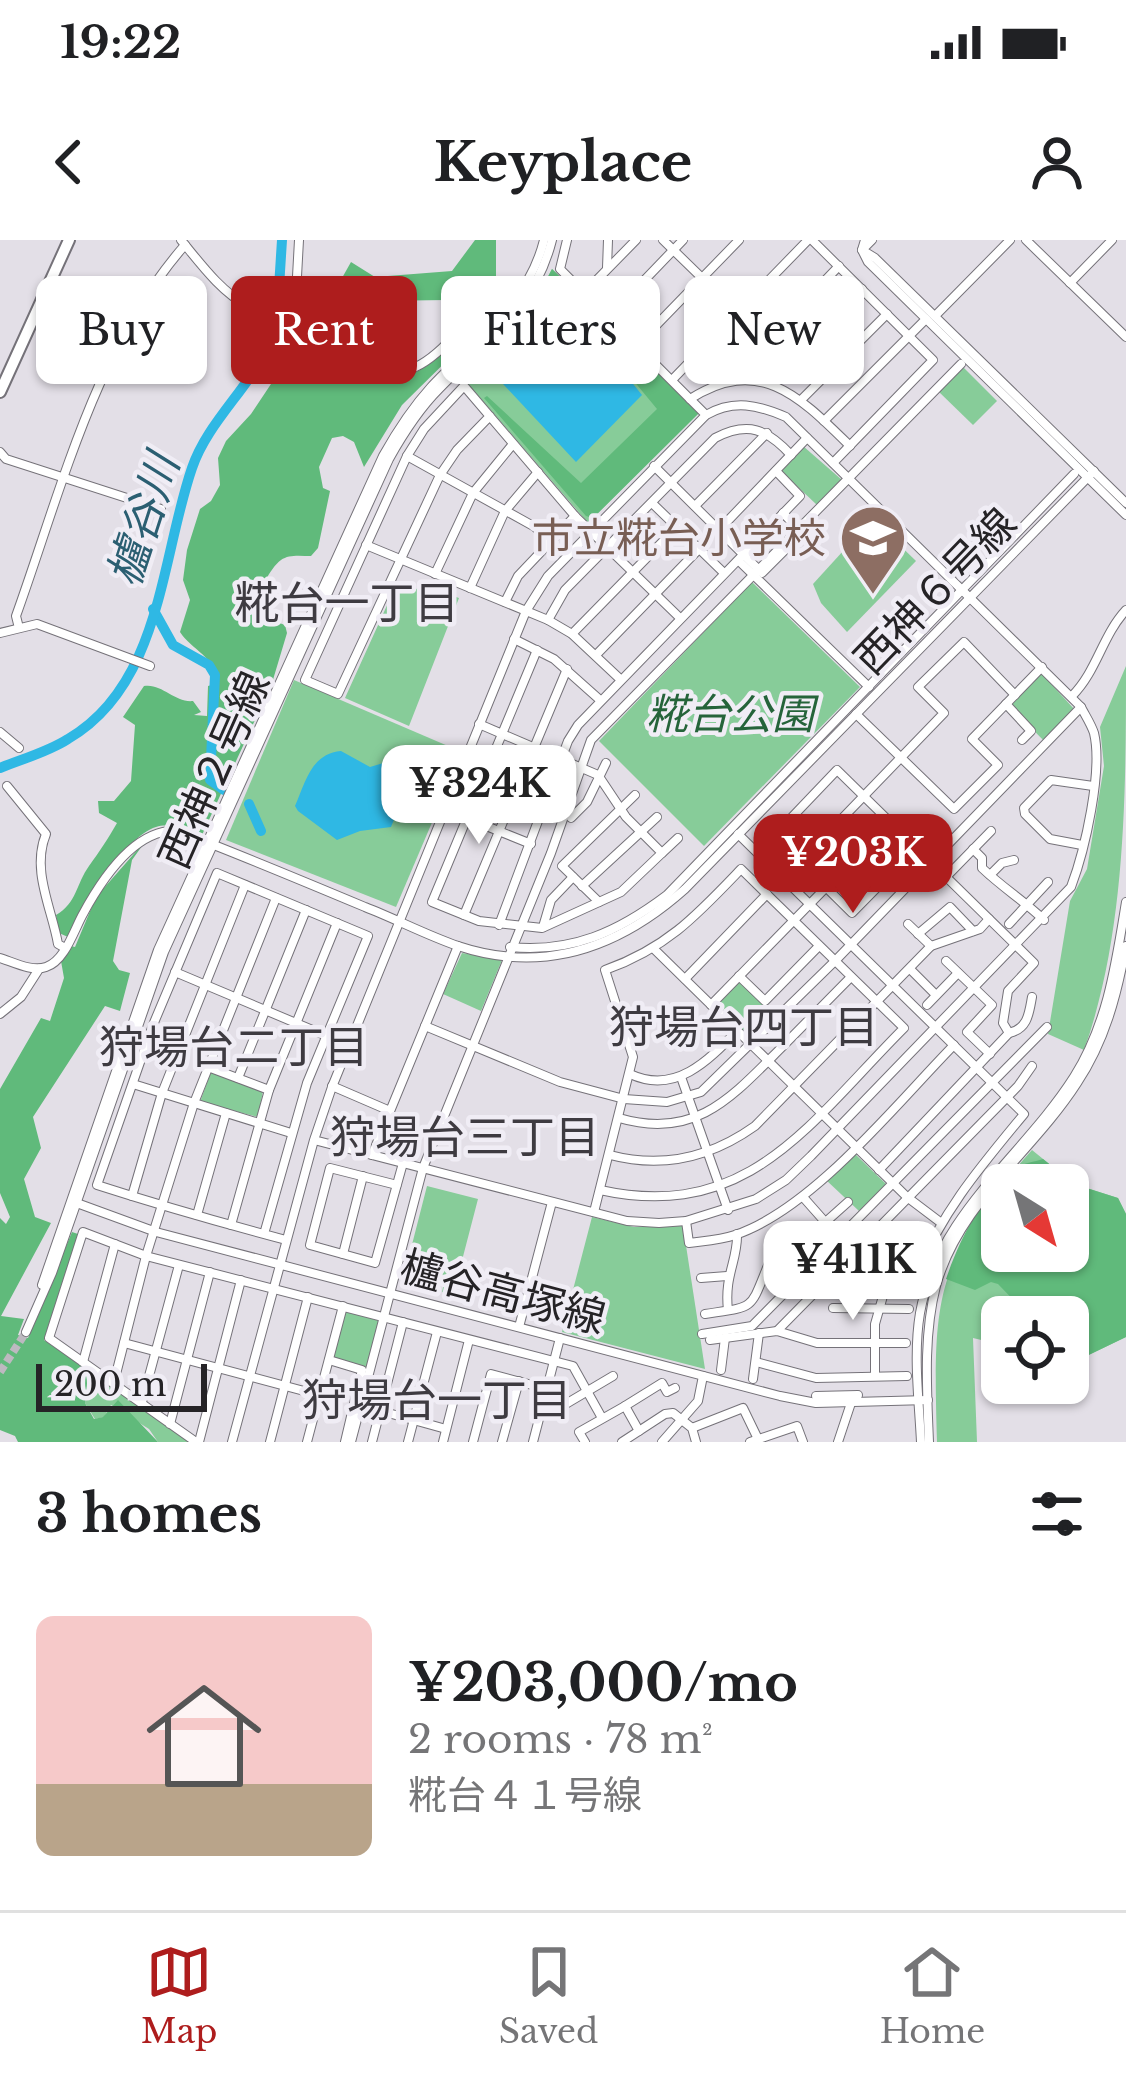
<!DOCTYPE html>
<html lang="en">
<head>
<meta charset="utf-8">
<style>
  :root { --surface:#fff; --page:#f2f2f2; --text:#202124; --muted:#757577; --line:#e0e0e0; --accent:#ae1d1d }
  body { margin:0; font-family:"Libre Baskerville","Noto Sans JP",serif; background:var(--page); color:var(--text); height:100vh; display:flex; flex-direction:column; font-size:45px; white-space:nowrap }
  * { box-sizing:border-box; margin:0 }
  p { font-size:39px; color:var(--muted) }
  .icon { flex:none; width:66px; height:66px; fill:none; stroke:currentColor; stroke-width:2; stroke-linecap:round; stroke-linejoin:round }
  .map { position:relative; height:1202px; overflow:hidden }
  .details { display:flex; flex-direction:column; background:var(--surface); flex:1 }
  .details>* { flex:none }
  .banner { position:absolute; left:36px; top:36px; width:1056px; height:108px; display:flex; gap:24px }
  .needle { width:78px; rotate:143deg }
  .tools { position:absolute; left:981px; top:924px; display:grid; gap:24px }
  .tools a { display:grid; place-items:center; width:108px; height:108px; border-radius:18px; background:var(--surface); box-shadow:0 3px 9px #0004; font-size:60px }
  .scale { position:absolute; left:36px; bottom:30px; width:171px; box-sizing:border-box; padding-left:12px; border:6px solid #252326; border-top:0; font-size:33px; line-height:42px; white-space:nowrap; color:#252326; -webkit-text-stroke:9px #f0edf5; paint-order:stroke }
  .price { position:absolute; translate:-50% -102px; padding:0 27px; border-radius:24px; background:#fff; color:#222; font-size:39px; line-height:78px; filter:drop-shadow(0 3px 6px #0008) }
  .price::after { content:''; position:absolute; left:50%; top:72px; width:36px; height:27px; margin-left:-18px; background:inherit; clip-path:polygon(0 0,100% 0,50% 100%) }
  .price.selected { background:var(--accent); color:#fff }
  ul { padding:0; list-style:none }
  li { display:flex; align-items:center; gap:36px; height:300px; padding:0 36px }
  li span { display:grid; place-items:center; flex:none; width:336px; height:240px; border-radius:18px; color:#555 }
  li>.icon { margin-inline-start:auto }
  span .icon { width:144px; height:144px; fill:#fffc; stroke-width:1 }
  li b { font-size:51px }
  h2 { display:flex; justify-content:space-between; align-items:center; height:144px; padding:0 36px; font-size:51px }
  .tag { padding:0 42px; border-radius:18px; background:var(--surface); box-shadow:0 3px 9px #0004; font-size:42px; line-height:108px }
  .tag.selected { background:var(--accent); color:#fff }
  .status { display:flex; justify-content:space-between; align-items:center; height:84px; padding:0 60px; background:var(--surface); direction:ltr }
  .status svg { height:33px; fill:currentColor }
  header { display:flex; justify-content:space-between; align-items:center; height:156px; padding:0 36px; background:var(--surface); font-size:54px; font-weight:700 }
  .dock { display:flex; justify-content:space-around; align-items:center; height:168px; border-top:3px solid var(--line); background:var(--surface); font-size:33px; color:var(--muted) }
  .dock a { display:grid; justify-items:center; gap:6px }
  .dock .selected { color:var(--accent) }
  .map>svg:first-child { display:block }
  .green { fill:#87cc99; fill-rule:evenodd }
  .forest { fill:#60ba7b; fill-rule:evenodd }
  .water { fill:#2fb8e4 }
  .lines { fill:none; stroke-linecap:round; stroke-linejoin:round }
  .river { stroke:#2fb8e4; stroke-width:10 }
  .minor-tunnel { stroke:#bdb9c0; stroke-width:8; stroke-dasharray:8 4; stroke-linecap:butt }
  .minor-casing { stroke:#757279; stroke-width:10 }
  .major-casing { stroke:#757279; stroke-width:14 }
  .minor { stroke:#fff; stroke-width:8 }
  .major { stroke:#fff; stroke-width:10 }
  .labels { text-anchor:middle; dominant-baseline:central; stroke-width:9; stroke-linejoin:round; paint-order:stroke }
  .education-label { font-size:42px; fill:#785e54; stroke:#f0edf5; text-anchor:end }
  .street-label { font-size:42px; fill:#252326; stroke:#f0edf5 }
  .park-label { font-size:42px; font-style:italic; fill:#25643a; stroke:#f0edf5 }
  .water-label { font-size:45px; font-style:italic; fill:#2b5f72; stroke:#f0edf5 }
  .neighbourhood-label { font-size:45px; fill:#3e3b41; stroke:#f0edf5 }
</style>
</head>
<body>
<div class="status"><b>19:22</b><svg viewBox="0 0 49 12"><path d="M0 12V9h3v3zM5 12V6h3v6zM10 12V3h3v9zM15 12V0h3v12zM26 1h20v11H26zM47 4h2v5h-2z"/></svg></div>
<header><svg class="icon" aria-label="back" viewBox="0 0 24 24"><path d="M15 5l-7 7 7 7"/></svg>Keyplace<svg class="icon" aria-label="person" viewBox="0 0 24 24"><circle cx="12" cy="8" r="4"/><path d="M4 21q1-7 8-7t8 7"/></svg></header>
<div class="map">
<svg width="1126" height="1202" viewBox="0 0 1126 1202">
  <rect width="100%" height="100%" fill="#e3dfe7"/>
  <g class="green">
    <polygon points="552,29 701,171 588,283 462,137 531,69"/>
    <polygon points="750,88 785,123 774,142 729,141 723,117"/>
    <polygon points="962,126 997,161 973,185 937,150"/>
    <polygon points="803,206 842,240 817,265 780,230"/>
    <polygon points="879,285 916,321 847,392 821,363 813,344 854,299"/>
    <polygon points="398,341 417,349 420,344 459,358 409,486 345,458"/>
    <polygon points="752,342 860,447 704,606 599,501"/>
    <path d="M1126,426C1126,551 1126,693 1084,810L1048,794L1070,661L1087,629L1104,526L1100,487Z"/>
    <polygon points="1041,433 1075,470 1045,502 1009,465"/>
    <polygon points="294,440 462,512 396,667 226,600"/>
    <polygon points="462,713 502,720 481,771 443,754"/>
    <polygon points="741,741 776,777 758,783 750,801 717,768 718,762"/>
    <polygon points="211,832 263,851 258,877 200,862"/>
    <path d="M1032,910L1074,944L1118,958L1126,974V1097L1070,1124L1068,1077H1002V1105L973,1098L977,1202H937C933,1059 933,1020 1032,910ZM1002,945H1068V1011H1002Z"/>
    <polygon points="853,912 886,944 859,971 825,939"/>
    <polygon points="427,946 478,959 453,1055 442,1052 445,1039 406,1028"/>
    <polygon points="592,977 634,987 683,986 705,1129 562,1092"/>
    <polygon points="343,1071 380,1081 367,1128 330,1119"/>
    <polygon points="92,1133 189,1202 158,1202 149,1189 111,1165 104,1177 95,1179 85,1163"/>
  </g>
  <g class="forest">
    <polygon points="475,0 496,0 496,43 462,80 458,71 466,58 458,55 447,60 299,62 298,39 342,38 351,22 375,37 452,31"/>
    <polygon points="552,29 701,171 593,278 586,276 484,158 487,156 581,243 657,169 561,53 487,123 481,118 531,69"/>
    <path d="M479,79L483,85L402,165L364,227L354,202L343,196L332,198L319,227L323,248L330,251L318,308L311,316C301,316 289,314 281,320C267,331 255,359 260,376L285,385L287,393L272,443L202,595C187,591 171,582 156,587C124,596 87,669 68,697L59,693L56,675C77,663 76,644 89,626C99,612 108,599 117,583L99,573L98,561H114L131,541L135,485L123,477L144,446C162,443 175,463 193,461L201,472L194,475L207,476L208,446L216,444C220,419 192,411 180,392L190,360L183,340L187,310L200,269L211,261L220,245L218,218L226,201L251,174L285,123L403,138L420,130Z"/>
    <polygon points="147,599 132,620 113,721 119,730 130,733 120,771 105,766 33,877 41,908 24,939 35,977 51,983 1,1076 24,1079 18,1095 28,1098 72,992 78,994 44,1100 92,1133 85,1163 94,1179 103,1177 118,1160 158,1202 18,1202 15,1196 0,1190 0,978 6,984 10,977 0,953 0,849 41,778 50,781 64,738 61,721 71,706 75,707 96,657"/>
    <path d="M1043,919L1074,944L1118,958L1126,974V1097L1070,1124L1068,1077H1030L998,1044L991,1042L975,1050L946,1039C959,1001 982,953 1015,929C1022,923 1034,922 1043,919ZM1002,945H1068V1011H1002Z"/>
  </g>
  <g class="water">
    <polygon points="563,57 642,155 576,222 489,129"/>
    <path d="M341,511L370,527L390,521L406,530L409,542L391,587L360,591L337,600L298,571L295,566C306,541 311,514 341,511Z"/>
  </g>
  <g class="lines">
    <g class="river">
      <polyline points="153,369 173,405 209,425 215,435 210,540 224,550"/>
      <path d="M0,528C22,519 48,512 68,499C161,445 161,318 192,228C208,181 251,147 270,102L277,79L282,0"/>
      <polyline points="249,564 261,591"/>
    </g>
    <polyline class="minor-tunnel" points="0,1132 26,1092"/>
    <g class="minor-casing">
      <g id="minor">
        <path d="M181,0C200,23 221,52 248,66C264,75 289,65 303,77C318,90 313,113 331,125C353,127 378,134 400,132C435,127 466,81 487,56L499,54L514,65"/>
        <polyline points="567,0 560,29 706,175"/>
        <polyline points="663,0 737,72"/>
        <polyline points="812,0 933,120 833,223"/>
        <polyline points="865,0 862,10 868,22 1126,275"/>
        <polyline points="872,0 862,10 875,18 1126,263"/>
        <polyline points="1026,0 1126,97"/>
        <polyline points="607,28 608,0"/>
        <polyline points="1070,43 1112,0"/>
        <polyline points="584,53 636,0"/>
        <polyline points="935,76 1010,0"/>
        <polyline points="609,77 683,0"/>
        <polyline points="637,105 739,0"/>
        <polyline points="284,119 295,73 299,0"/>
        <polyline points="789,122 767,101 839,26"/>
        <polyline points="672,140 808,0"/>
        <polyline points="775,144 789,122 862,49"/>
        <path d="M690,159C760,114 801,158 850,206"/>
        <polyline points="802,159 887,74"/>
        <polyline points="490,176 457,210 440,235 338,454 305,440 407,216 424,189 464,146 575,276 679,377"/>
        <polyline points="824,181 926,79"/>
        <polyline points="0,212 6,219 161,269"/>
        <polyline points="407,216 535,287 549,301"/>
        <polyline points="654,226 762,333 802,293 783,273"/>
        <polyline points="652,263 724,333"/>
        <polyline points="695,266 767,193"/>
        <polyline points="719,290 807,198"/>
        <polyline points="366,305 548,380 572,394 620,439"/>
        <polyline points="740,322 869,447"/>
        <polyline points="435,334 473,253 513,204"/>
        <polyline points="470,348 505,271 538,232"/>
        <polyline points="505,362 518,336 575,276"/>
        <path d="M548,380L565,350L715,198C748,181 767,189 791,215"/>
        <path d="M19,388L16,376C61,251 96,106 185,5"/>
        <polyline points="0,393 37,384 150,426"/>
        <polyline points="572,394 677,287"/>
        <polyline points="514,399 554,419 600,460"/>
        <polyline points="596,415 699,309"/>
        <path d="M1072,456C1097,431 1102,396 1126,370"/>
        <polyline points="1006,464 1031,491 1022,500"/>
        <polyline points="856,474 954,569 998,525 972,499 1042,427"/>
        <polyline points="479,484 598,535 626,577 662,613 621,652 542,688 479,681 432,662 537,410"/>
        <polyline points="0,492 19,508"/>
        <path d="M7,546L46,594C31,630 52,669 58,704L65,708"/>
        <polyline points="444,569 531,604"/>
        <polyline points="571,578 587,562 606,523"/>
        <path d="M738,594L1024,874C982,925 942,971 917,1034L835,1033"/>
        <polyline points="1082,605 1050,599 1025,574 1024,568 1051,540 1093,546"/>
        <path d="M973,609L982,618V628C1003,648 1023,660 1044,680"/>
        <polyline points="662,613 678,598"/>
        <polyline points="800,622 944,473 918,447 964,402 1015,455"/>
        <polyline points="990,635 1002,623 1014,620"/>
        <polyline points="946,637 991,591"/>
        <polyline points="582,646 657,577"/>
        <polyline points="599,662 562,626 635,555"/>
        <polyline points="464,675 567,429"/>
        <polyline points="908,684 931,706"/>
        <polyline points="1009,684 1048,642"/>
        <polyline points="499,685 568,501 578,485 800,256 776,231"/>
        <polyline points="543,687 551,660 573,637"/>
        <polyline points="918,694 950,667 973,691"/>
        <path d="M510,707C572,713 618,692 667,655L1074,234"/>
        <polyline points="654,709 907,957 940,982"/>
        <path d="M0,718C13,722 32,732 46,727C65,721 74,690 83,674C102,639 135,588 178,591C241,615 303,641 365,667C396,679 426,695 458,706C545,735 620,707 685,649L1094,231"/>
        <polyline points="946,721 992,765 967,792 990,814"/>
        <polyline points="910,729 936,755"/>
        <polyline points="175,732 348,805"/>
        <polyline points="739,736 765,761 819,706"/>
        <polyline points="685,739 767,654"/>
        <polyline points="711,765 890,582"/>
        <polyline points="927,765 958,733"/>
        <polyline points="0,774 21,757 39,729"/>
        <polyline points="425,786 560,842 624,859 667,862 701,852 835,721 1081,467"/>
        <path d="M1009,793C1028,789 1029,773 1032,757"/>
        <polyline points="208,827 269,850"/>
        <path d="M630,834C675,855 708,821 737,791"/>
        <polyline points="681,837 728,970"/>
        <polyline points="238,838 306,670"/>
        <polyline points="133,844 291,893"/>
        <polyline points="332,846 390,871"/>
        <path d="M619,878C694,900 730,859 779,810C803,786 827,761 851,737"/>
        <polyline points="372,915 458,706"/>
        <path d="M610,915C663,929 710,918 755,886L931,706L980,689L989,679"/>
        <polyline points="879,930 1009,793 1003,783 1008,751 1034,723 837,530 774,596 852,673 916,608"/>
        <polyline points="397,945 330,928 310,1005 375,1023 403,923"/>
        <polyline points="132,956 162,853 245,645"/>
        <polyline points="803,957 826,983"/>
        <polyline points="74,962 156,992 780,1156 816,1163 928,1160"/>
        <path d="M594,972L633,817L605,730C667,708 697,675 741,629L904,788C810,882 749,983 600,950"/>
        <polyline points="197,975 226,873"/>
        <path d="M686,981L689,1003C704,1001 721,1000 735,995C813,969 896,864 954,805"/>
        <polyline points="231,985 269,850 337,683"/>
        <path d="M264,994L307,843L368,696L217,633L153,785L97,945C159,965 222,983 286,1000"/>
        <polyline points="868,997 931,999"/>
        <polyline points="343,1014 363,936"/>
        <polyline points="701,1038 727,1036"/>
        <path d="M42,1045L158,710L383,216C397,191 412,168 431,147C475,100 528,65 544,0"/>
        <polyline points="833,1068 909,1069"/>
        <path d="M728,1070C724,1035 738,1020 737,994"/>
        <path d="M705,1074C757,1066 749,1071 769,1023L801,1004L848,962"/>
        <polyline points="519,1087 552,962"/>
        <polyline points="777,1091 1018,846 1032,826"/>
        <path d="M26,1092L52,1033L164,712L389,219C403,194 418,170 439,149C487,99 534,71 552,0"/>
        <polyline points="702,1094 752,1086 1047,787"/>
        <polyline points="710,1100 777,1091 817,1103 906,1103"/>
        <polyline points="124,1103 319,1155"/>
        <polyline points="329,1120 362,1130 345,1202"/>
        <polyline points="83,1122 115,1004"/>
        <polyline points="756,1122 816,1138 907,1136"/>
        <polyline points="721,1130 725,1098"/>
        <polyline points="875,1135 875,1084 885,1049 884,1033"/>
        <polyline points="753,1139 759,1093"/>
        <polyline points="114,1142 146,1016 194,863 276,658"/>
        <polyline points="816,1156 858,1155"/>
        <polyline points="142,1162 179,1025"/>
        <polyline points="625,1166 662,1143 667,1152 675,1148"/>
        <polyline points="559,1168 613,1136"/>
        <polyline points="381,1171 446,1189"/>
        <polyline points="170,1184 210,1032"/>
        <polyline points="692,1188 743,1168 758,1199"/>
        <polyline points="196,1202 49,1098 83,992 146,1016 573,1126 602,1178"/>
        <polyline points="199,1202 241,1040"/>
        <path d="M232,1202L314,900L332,847L526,371L548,336L706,175C734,159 758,165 786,177L1081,467C1085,475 1091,484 1094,493C1103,531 1085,610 1071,647L811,916L786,940L756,959L686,981L659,983L627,981L314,900"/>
        <polyline points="270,1202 308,1057"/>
        <polyline points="307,1202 343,1066"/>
        <polyline points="351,1202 423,928 551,613 591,500 961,124"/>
        <polyline points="372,1202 403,1082"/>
        <polyline points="408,1202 437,1092"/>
        <polyline points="443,1202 469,1100"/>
        <polyline points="473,1202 491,1134 547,1149"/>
        <polyline points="502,1202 519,1141"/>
        <polyline points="533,1202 560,1098"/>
        <polyline points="585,1202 579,1192 625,1166 639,1191"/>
        <polyline points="622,1202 665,1174 673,1173 692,1188 696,1202"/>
        <polyline points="662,1202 698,1161 703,1136"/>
        <polyline points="750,1202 797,1186 803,1202"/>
        <polyline points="838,1202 851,1163"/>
        <path d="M921,1202C919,1161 913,1114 920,1073C938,973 1023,917 1074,837C1108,783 1116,723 1126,662"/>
        <path d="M929,1202C927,1151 923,1096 936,1046C959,963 1032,913 1077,843C1105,801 1117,755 1126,706"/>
      </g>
    </g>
    <g class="major-casing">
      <polyline id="major" points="0,152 69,0"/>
    </g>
    <use href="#minor" class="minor"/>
    <use href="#major" class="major"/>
  </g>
  <defs>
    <g id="school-pin" transform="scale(3.45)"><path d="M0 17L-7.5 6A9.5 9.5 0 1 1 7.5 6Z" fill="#8d6e63" stroke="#f0edf5"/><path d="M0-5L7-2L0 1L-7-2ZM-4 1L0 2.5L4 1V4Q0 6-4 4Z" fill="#fff"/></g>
  </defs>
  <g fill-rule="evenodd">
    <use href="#school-pin" x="873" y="298"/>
  </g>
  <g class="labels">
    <g class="education-label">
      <text x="826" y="298">市立糀台小学校</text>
    </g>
    <g class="street-label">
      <text transform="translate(935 351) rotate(-46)">西神６号線</text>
      <text transform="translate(214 530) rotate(-66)">西神２号線</text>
      <text transform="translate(503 1052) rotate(15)">櫨谷高塚線</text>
    </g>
    <g class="park-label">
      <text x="730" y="474">糀台公園</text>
    </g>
    <g class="water-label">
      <text transform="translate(143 280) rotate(-72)">櫨谷川</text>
    </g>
    <g class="neighbourhood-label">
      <text x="347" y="363">糀台一丁目</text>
      <text x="744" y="787">狩場台四丁目</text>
      <text x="234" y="807">狩場台二丁目</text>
      <text x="465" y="897">狩場台三丁目</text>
      <text x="437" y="1160">狩場台一丁目</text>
    </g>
  </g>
</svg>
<div class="tools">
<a><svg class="needle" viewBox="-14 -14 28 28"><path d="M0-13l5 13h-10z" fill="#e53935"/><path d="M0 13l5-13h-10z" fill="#757577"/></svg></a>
<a><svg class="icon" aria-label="locate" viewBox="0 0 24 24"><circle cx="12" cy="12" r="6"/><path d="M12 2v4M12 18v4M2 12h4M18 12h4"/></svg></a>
</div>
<div class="scale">200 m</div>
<b class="price" style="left:479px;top:607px">¥324K</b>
<b class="price selected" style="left:853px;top:676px">¥203K</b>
<b class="price" style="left:853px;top:1083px">¥411K</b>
<div class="banner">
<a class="tag">Buy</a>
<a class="tag selected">Rent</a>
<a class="tag">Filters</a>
<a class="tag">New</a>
</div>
</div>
<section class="details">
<h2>3 homes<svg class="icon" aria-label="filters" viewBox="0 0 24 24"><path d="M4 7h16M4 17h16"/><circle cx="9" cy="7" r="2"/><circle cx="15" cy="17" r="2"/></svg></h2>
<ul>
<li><span style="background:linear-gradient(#f6c9c9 70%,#b9a48a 0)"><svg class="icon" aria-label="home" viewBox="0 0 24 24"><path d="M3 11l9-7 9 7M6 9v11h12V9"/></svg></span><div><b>¥203,000/mo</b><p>2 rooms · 78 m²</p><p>糀台４１号線</p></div></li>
</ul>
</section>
<nav class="dock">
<a class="selected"><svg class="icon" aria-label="map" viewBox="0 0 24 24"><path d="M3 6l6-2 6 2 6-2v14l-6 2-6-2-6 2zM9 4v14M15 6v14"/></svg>Map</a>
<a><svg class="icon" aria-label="saved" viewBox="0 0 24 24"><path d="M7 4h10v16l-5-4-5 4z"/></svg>Saved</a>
<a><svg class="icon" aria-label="home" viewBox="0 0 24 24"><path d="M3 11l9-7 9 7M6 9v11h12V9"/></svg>Home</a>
</nav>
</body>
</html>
